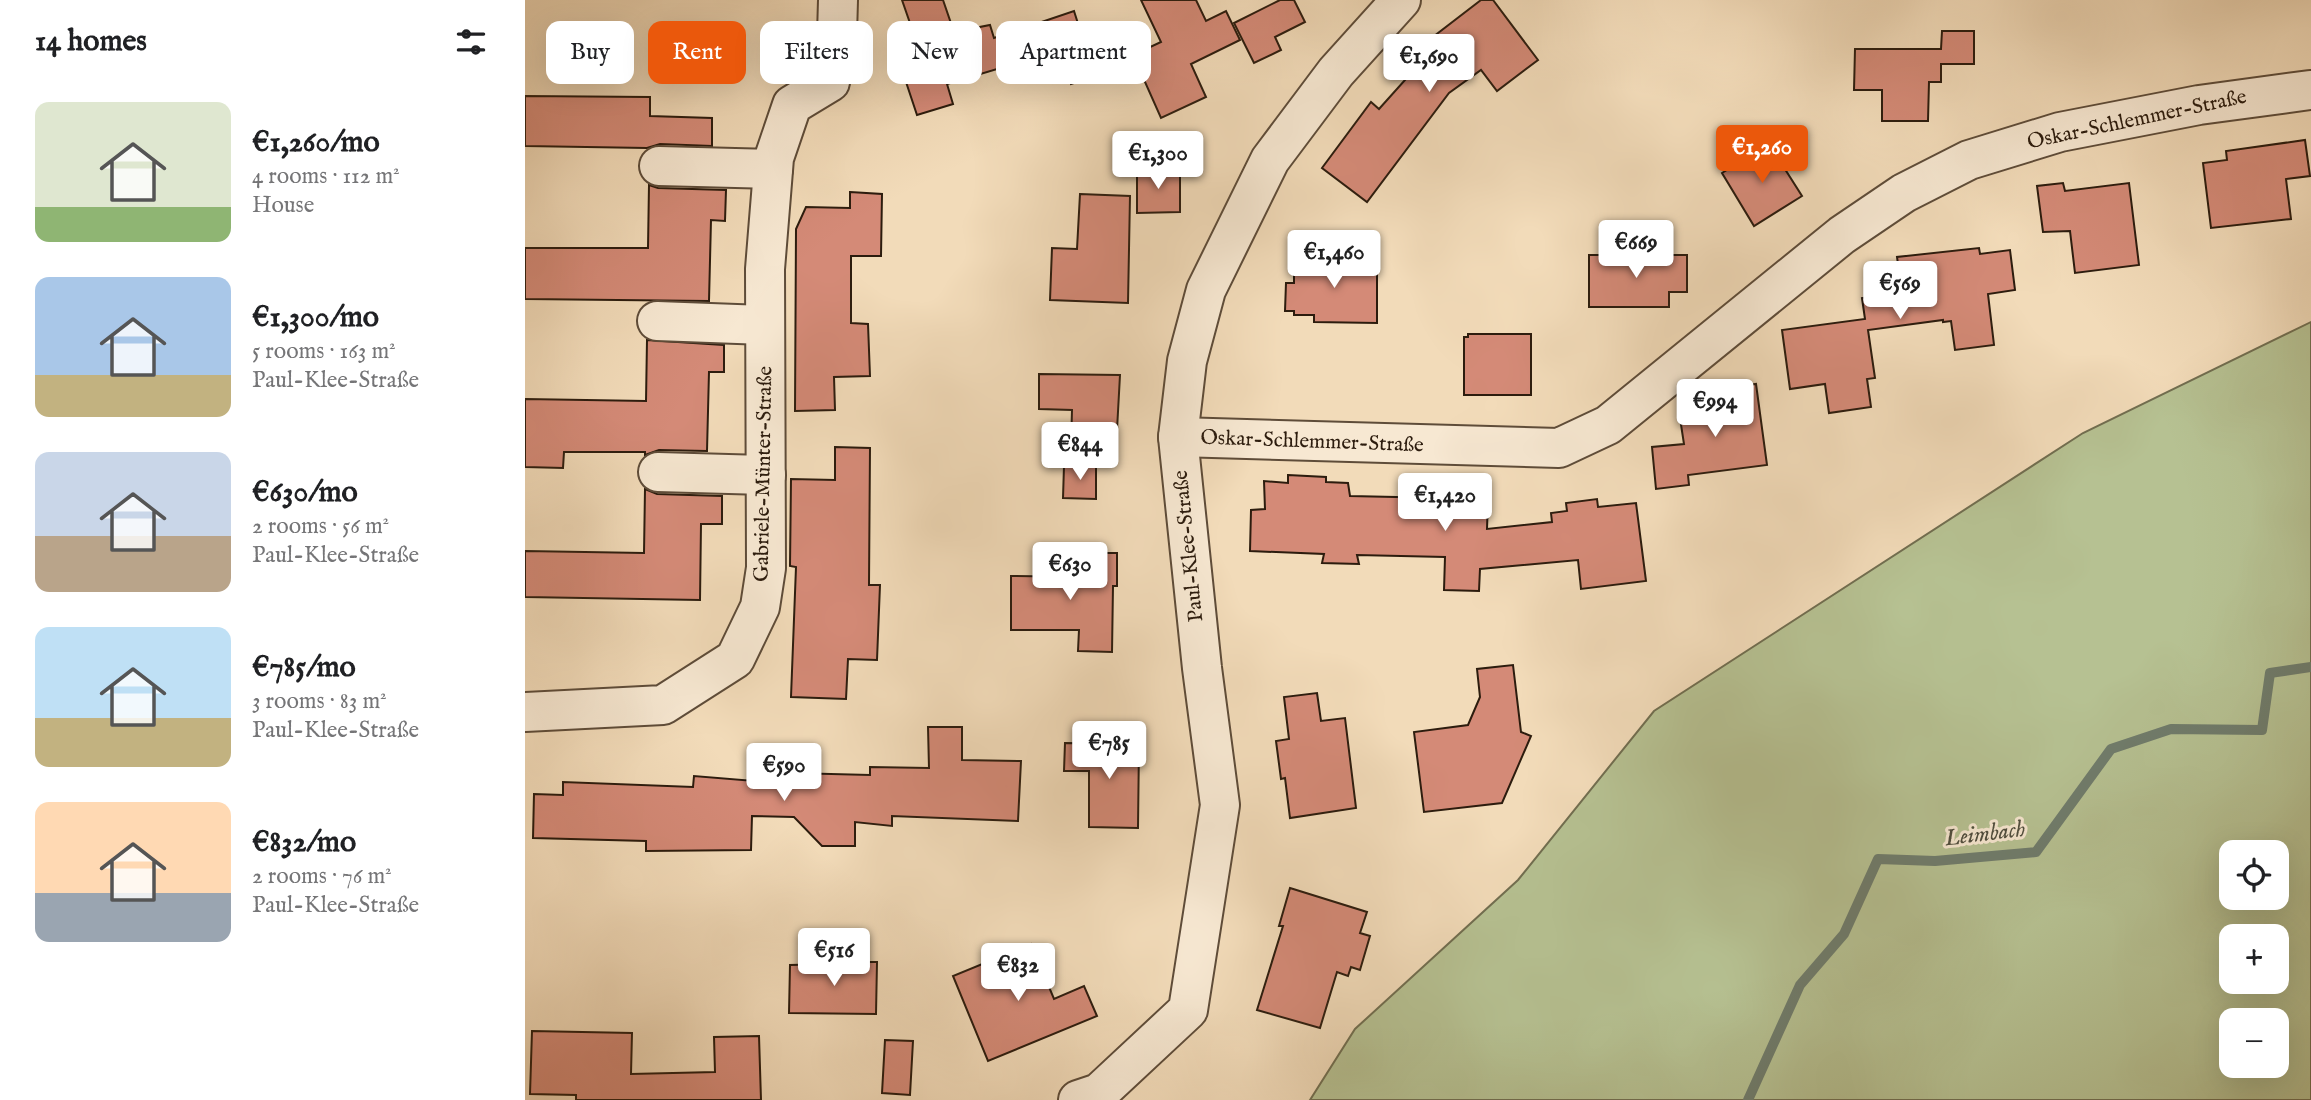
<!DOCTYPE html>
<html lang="en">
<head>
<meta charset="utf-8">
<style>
  :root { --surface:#fff; --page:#f6f6f6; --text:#202124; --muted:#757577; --accent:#ea580c }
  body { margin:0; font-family:"IM FELL English",serif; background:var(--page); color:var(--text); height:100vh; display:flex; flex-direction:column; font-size:26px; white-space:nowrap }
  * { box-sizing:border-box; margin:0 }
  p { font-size:23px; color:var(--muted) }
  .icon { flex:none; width:38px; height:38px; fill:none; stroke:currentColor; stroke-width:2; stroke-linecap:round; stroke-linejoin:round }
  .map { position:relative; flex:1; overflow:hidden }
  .details { display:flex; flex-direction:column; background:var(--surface); width:525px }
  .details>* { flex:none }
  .banner { position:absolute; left:21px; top:21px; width:665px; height:63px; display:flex; gap:14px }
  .fabs { position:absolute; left:1694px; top:840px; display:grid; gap:14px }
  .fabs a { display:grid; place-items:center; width:70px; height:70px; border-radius:14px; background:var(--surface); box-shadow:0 7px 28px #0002; font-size:35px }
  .price { position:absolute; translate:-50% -60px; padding:0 16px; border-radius:7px; background:#fff; color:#222; font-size:23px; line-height:46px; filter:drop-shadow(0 2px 4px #0008) }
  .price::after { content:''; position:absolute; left:50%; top:42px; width:21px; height:16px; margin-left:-10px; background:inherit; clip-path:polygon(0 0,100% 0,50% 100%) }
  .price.current { background:var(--accent); color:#fff }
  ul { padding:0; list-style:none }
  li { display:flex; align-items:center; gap:21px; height:175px; padding:0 35px }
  li span { display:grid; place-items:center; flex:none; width:196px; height:140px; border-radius:14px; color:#555 }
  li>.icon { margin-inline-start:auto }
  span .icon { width:84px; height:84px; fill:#fffc; stroke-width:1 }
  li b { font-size:30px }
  h2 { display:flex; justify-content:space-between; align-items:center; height:84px; padding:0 35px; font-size:30px }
  .tag { padding:0 24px; border-radius:14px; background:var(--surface); box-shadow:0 7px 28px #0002; font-size:24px; line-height:63px }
  .tag.current { background:var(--accent); color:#fff }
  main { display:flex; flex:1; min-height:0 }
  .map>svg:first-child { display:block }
  .green { fill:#b6c192; stroke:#716e50; stroke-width:2; fill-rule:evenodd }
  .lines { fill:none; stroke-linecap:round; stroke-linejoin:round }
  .stream { stroke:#6f7c6c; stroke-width:10 }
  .building { fill:#d48a77; stroke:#2c1c0e; stroke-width:2 }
  .minor-casing { stroke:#5e4c39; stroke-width:42 }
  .minor { stroke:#f7e8d2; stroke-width:38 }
  .labels { text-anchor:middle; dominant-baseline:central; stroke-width:6; stroke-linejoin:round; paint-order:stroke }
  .street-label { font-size:21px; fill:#2c1c0e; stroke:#f7e8d2 }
  .water-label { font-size:23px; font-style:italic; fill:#4e4c3d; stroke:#f7e8d2 }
</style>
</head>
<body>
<main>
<section class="details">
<h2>14 homes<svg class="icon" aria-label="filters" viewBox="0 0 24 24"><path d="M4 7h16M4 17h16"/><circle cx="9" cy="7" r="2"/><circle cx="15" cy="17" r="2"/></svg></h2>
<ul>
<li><span style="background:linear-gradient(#dfe7d0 75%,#8fb573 0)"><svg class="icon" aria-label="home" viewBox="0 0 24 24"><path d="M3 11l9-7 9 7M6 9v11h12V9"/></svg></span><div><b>€1,260/mo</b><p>4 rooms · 112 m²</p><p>House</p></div></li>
<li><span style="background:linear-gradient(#a9c7e8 70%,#c2b280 0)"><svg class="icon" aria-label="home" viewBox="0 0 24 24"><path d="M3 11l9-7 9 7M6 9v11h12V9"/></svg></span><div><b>€1,300/mo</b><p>5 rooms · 163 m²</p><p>Paul-Klee-Straße</p></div></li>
<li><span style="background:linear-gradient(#c9d6e8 60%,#b9a48a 0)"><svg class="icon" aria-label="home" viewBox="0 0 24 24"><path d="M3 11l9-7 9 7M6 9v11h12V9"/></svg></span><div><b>€630/mo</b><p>2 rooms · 56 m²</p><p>Paul-Klee-Straße</p></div></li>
<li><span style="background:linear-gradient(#bfe0f5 65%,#c2b280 0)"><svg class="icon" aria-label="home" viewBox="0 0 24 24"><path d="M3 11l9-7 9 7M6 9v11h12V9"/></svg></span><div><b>€785/mo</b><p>3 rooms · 83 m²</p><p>Paul-Klee-Straße</p></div></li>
<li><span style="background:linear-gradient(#ffd9b3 65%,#9aa5b1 0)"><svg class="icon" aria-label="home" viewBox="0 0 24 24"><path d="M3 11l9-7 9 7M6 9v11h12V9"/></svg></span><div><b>€832/mo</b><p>2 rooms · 76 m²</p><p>Paul-Klee-Straße</p></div></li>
</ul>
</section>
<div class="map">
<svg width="1786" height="1100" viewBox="0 0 1786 1100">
  <rect width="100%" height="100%" fill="#f2dbb9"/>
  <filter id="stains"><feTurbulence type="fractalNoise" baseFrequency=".00286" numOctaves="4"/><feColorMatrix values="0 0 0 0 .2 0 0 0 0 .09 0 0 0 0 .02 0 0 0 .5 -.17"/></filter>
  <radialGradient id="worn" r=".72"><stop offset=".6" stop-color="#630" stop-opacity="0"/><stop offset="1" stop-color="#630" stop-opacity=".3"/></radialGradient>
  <path class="green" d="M1786,322V1100H785L830,1029L993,880L1129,711L1558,433ZM1706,852H1752V898H1706ZM1706,936H1752V982H1706ZM1706,1020H1752V1066H1706Z"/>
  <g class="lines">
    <polyline class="stream" points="1223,1100 1275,985 1319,934 1353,859 1410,861 1511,852 1586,749 1646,729 1737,730 1745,673 1786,667"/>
  </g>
  <g class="building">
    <polygon points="377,0 418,0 429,32 465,25 469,38 549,11 556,33 569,29 582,72 546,84 539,64 527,68 522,54 422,84 428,104 392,115 378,73 390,69 378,28 386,26"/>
    <polygon points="616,0 671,0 681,21 701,11 715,40 666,64 681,97 636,118 608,55 636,42"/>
    <polygon points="755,0 769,0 780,22 750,37 756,50 729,63 709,23"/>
    <polygon points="956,0 968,0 1013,60 972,91 956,70 924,93 842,202 797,168 846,102 854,109 898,60 891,50"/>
    <polygon points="1417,31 1449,31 1449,64 1416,64 1416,82 1404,82 1403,121 1357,121 1357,90 1329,90 1330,49 1416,49"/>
    <polygon points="0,96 125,97 125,116 187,118 187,146 135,144 122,148 0,146"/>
    <polygon points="1780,140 1785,176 1761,179 1766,219 1686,228 1678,163 1702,160 1701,151"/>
    <polygon points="1244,144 1277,196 1229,226 1197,173"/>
    <polygon points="612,170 655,170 655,212 612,213"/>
    <polygon points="1538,183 1540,191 1604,183 1614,265 1550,273 1545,231 1518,232 1512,186"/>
    <polygon points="124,185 133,188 201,190 200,221 186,220 184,301 0,299 0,248 123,248"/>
    <polygon points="325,192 357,194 356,256 326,256 326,323 343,324 345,376 309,377 310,410 270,411 271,229 281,207 325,208"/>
    <polygon points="555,194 605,196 603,303 525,300 527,248 552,249"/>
    <polygon points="1454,248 1455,254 1485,250 1490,290 1463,294 1469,345 1430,350 1426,321 1418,322 1418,320 1343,330 1350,378 1342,379 1346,407 1304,413 1300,384 1265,389 1257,330 1340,319 1337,298 1377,293 1372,257"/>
    <polygon points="1064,255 1162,255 1162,292 1144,292 1144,307 1064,307"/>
    <polygon points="769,258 852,259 852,323 789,322 789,315 769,315 769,311 760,311 761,283 769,283"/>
    <polygon points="943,334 1006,334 1006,395 939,395 939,337 943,337"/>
    <polygon points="122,340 199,345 199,372 184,372 182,451 134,450 120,455 120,452 39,452 38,468 0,467 0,399 121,401"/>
    <polygon points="514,374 595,375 591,448 546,447 547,410 514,409"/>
    <polygon points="1231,384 1242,465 1163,475 1164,485 1131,489 1127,447 1159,444 1155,418 1183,413 1180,391"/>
    <polygon points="310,447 345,448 344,585 355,585 352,660 323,659 321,699 266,697 271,567 265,566 266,479 310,480"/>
    <polygon points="539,466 571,466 571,499 538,498"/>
    <polygon points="763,475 801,477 801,482 823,483 825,496 963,499 962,529 1027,522 1026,513 1042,511 1041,503 1072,499 1073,507 1111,503 1121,581 1056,589 1053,560 955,569 954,591 919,590 920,557 832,555 834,564 797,563 799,554 725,551 726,510 740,509 739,481 763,483"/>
    <polygon points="120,489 132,494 197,496 197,524 176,524 175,600 0,597 0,551 119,553"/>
    <polygon points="557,553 592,553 592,586 588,586 587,652 553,651 554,630 486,630 486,576 557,577"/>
    <polygon points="988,665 996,732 1006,736 977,803 899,812 889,732 943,725 955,697 952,669"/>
    <polygon points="792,693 796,721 820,718 831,808 765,818 760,778 756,779 751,741 764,739 759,697"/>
    <polygon points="403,727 437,727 437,760 496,761 493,821 367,816 367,826 330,822 330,846 297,846 269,817 227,816 226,850 121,851 121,841 8,838 9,794 38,795 38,782 168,787 169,776 229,781 230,772 345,775 345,767 404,768"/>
    <polygon points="540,743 614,744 613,828 564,827 564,771 539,771"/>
    <polygon points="765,888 842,912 835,933 845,936 835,970 826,967 823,976 812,972 795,1028 732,1010 758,926 754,926"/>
    <polygon points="506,944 529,999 559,986 572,1016 463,1061 428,976"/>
    <polygon points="309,962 352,962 351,1014 264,1013 265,965 309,964"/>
    <polygon points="7,1031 107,1033 106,1074 190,1072 189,1037 234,1036 236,1100 51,1100 51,1095 5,1094"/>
    <polygon points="360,1040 388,1041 385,1095 357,1093"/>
  </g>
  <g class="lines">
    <g class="minor-casing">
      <g id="minor">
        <polyline points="134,166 248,169"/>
        <polyline points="132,321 240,325"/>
        <polyline points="653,437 1034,448 1083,425 1317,235 1379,193 1444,160 1535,132 1674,105 1785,90"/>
        <polyline points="133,472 241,475"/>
        <polyline points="0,712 138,705 210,659 235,607 241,568 240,269 249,158 267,105 305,82 312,35 313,0"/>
        <polyline points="553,1100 574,1093 663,1010 695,805 677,668 653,437 662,361 681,290 745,160 811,72 876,0"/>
      </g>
    </g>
    <use href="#minor" class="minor"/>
  </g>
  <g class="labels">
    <g class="street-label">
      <text transform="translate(1612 120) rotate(-12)">Oskar-Schlemmer-Straße</text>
      <text transform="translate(787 442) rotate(2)">Oskar-Schlemmer-Straße</text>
      <text transform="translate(239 474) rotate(-89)">Gabriele-Münter-Straße</text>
      <text transform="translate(664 546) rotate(-96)">Paul-Klee-Straße</text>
    </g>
    <g class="water-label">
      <text transform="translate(1460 834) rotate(-7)">Leimbach</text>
    </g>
  </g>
  <rect width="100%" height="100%" filter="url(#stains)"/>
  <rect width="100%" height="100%" fill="url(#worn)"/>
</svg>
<div class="fabs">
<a><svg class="icon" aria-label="locate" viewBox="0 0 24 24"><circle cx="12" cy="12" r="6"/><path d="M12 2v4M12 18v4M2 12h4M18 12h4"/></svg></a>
<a>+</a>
<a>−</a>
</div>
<b class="price" style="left:904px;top:94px">€1,690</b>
<b class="price current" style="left:1237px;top:185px">€1,260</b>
<b class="price" style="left:633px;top:191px">€1,300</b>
<b class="price" style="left:1111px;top:280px">€669</b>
<b class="price" style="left:809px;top:290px">€1,460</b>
<b class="price" style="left:1375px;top:321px">€569</b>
<b class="price" style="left:1190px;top:439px">€994</b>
<b class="price" style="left:555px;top:482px">€844</b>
<b class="price" style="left:920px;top:533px">€1,420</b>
<b class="price" style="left:545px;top:602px">€630</b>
<b class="price" style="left:584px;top:781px">€785</b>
<b class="price" style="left:259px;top:803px">€590</b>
<b class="price" style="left:309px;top:988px">€516</b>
<b class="price" style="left:493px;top:1003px">€832</b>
<div class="banner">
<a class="tag">Buy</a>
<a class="tag current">Rent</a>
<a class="tag">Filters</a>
<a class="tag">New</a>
<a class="tag">Apartment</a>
</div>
</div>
</main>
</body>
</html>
